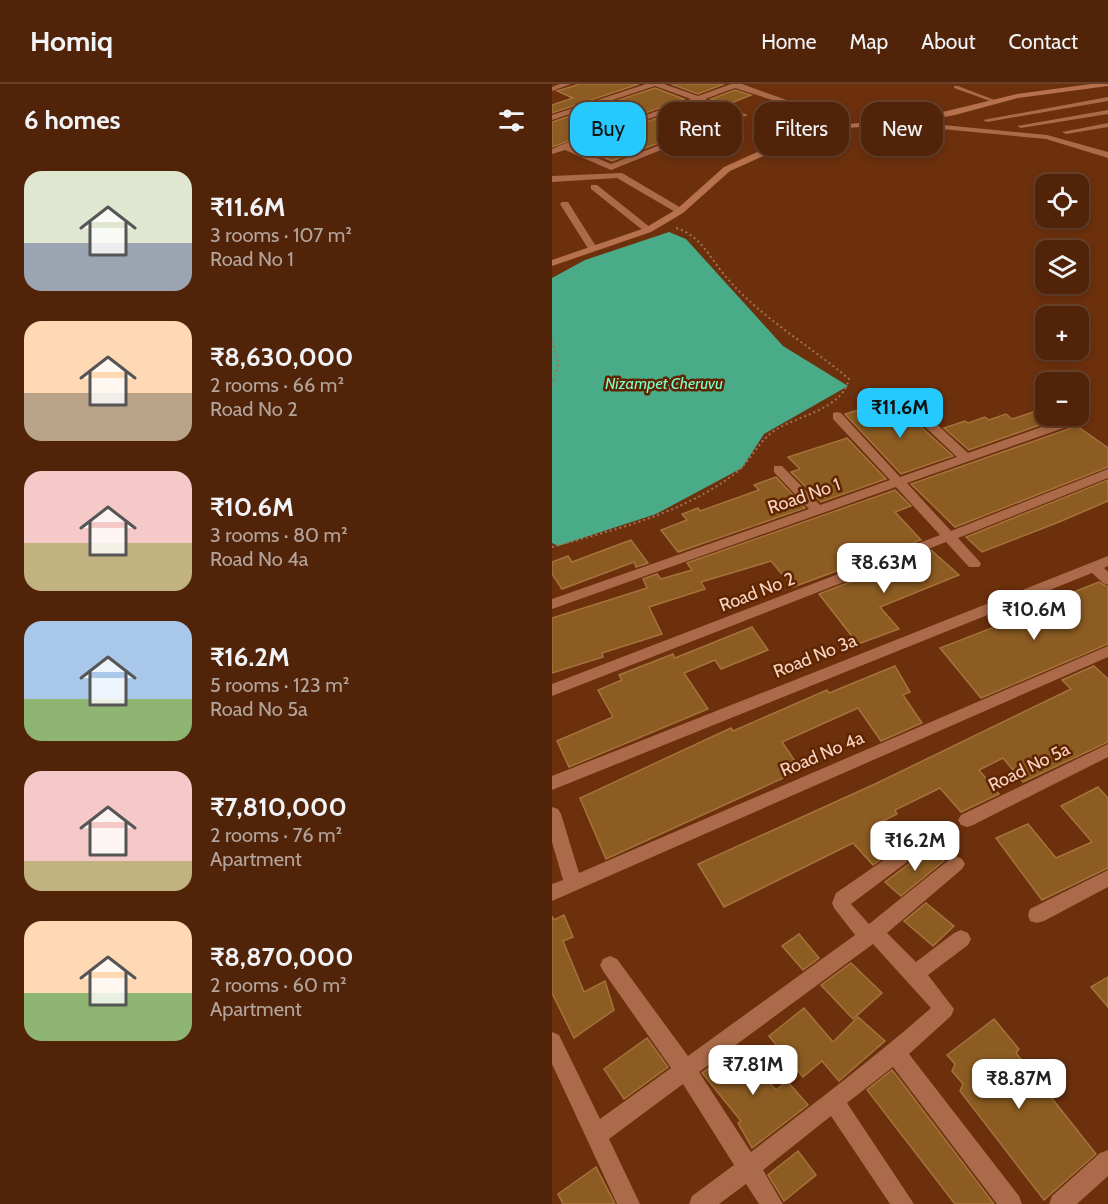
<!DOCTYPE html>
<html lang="en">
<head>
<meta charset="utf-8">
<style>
  :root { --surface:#51240a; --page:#5b3018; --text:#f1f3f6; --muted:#b4a49c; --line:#67412b; --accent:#25c9fe }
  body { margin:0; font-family:Cabin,sans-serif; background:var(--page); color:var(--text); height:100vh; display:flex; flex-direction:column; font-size:22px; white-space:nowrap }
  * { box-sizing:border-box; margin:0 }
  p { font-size:20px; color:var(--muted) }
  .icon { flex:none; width:33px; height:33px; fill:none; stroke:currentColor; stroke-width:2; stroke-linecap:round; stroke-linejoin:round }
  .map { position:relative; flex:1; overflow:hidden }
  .sheet { display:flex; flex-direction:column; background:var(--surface); width:552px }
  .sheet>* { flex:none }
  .top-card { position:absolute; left:18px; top:18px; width:447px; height:54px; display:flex; gap:12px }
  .tools { position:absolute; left:483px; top:90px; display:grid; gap:12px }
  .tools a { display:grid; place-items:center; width:54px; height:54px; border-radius:12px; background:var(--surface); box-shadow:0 3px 9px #0003,0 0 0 2px var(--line); font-size:30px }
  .price { position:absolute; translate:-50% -51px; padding:0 14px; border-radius:12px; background:#fff; color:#222; font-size:20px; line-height:39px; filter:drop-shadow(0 2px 3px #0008) }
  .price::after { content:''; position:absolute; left:50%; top:36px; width:18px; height:14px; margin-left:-9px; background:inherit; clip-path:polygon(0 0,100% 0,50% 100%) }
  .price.selected { background:var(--accent); color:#111 }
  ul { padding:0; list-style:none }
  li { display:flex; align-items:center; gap:18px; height:150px; padding:0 24px }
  li span { display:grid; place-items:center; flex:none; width:168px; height:120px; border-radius:18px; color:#555 }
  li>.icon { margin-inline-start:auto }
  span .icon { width:72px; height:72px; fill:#fffc; stroke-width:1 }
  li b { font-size:26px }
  h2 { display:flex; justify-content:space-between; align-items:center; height:72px; padding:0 24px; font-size:26px }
  .chip { padding:0 21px; border-radius:18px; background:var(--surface); box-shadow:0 3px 9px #0003,0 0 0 2px var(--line); font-size:21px; line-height:54px }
  .chip.selected { background:var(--accent); color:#111 }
  header { display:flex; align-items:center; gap:36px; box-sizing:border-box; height:84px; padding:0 30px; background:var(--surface); border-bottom:2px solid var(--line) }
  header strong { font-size:28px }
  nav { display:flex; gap:33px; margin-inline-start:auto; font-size:21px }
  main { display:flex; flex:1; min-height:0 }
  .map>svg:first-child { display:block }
  .water { fill:#4aab88 }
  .building { fill:#8c5c22; stroke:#a5733b; stroke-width:1.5 }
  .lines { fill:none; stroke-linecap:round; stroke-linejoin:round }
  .path { stroke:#a47155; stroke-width:2; stroke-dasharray:2 3; stroke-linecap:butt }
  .lane { fill:#ab6a49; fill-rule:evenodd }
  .street { fill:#ab6a49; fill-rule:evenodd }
  .secondary { fill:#b7714d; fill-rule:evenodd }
  .labels { text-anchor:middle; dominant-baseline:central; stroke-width:5; stroke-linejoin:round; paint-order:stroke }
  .far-water-label { font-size:16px; font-style:italic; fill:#7cffcf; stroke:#5f2500 }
  .street-label { font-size:18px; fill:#f8d3c2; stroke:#5f2500 }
</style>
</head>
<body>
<header>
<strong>Homiq</strong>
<nav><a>Home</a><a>Map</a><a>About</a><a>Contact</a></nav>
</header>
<main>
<section class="sheet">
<h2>6 homes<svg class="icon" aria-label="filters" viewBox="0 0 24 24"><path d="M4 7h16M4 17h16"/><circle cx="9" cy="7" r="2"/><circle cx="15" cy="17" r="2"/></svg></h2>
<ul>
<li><span style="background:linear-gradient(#dfe7d0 60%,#9aa5b1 0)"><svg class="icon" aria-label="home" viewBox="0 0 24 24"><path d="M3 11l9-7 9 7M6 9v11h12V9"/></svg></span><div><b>₹11.6M</b><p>3 rooms · 107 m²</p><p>Road No 1</p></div></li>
<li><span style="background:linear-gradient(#ffd9b3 60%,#b9a48a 0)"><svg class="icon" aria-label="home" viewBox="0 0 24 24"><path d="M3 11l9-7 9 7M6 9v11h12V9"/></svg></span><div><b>₹8,630,000</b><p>2 rooms · 66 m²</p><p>Road No 2</p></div></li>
<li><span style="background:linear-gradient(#f6c9c9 60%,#c2b280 0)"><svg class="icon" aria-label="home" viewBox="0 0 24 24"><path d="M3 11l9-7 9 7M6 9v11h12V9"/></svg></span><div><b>₹10.6M</b><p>3 rooms · 80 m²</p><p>Road No 4a</p></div></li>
<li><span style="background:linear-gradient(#a9c7e8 65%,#8fb573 0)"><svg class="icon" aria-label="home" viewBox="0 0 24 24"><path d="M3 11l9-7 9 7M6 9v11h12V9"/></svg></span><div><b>₹16.2M</b><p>5 rooms · 123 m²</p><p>Road No 5a</p></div></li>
<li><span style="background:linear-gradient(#f6c9c9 75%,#c2b280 0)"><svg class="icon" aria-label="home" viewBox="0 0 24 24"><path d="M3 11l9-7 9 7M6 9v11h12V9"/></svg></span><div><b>₹7,810,000</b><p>2 rooms · 76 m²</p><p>Apartment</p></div></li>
<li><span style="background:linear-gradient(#ffd9b3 60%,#8fb573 0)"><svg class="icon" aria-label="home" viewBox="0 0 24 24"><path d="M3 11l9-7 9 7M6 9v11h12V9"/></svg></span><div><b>₹8,870,000</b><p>2 rooms · 60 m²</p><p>Apartment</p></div></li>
</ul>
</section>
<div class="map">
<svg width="556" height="1120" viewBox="0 0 556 1120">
  <rect width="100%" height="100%" fill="#6c300d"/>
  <polygon class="water" points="117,148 134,155 231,262 296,302 212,350 190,384 104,430 6,462 0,459 0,194 33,176"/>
  <g class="building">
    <polygon points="28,0 87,0 0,29 0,21 21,14 5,7"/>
    <polygon points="119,0 172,0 146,10"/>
    <polygon points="103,4 132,15 0,63 0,38"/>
    <polygon points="183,6 199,11 174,21 159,15"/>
    <polygon points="146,19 162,25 154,28 171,34 60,77 26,63"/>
    <polygon points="315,323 327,334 353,325 368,334 368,342 401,372 349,390 293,330"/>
    <polygon points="481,328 496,338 417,366 392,344 413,337 416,339 433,333 437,336 454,330 460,335"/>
    <polygon points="525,342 556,364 556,383 403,443 359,400"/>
    <polygon points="295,354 334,395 269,418 239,388 248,385 236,373"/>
    <polygon points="224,393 253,424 126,468 109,446 135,436 130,430 146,424 148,427 207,406 202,401"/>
    <polygon points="556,396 556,417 507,438 430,468 414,453"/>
    <polygon points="343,406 359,422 343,428 369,456 241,503 219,477 149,498 153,505 97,523 110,550 50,569 51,573 0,589 0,534 95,504 91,495 105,490 109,495 140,486 135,479"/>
    <polygon points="79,456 96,479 84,483 82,478 10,505 0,490 0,478 16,472 20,478"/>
    <polygon points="379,466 407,491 328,523 347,545 306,560 267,510"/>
    <polygon points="547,498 556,503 556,560 429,614 388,564 499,521 496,518"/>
    <polygon points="200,543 216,566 169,585 163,576 132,589 156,625 17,683 5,657 61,633 46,606 70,596 67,591 121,570 123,574"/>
    <polygon points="343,582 358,608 351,611 370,639 329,657 306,624 230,658 249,686 54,775 28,714 179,644 181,647 275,606 277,609"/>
    <polygon points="542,582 556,595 556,658 471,698 451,674 427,686 447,710 409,728 388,704 343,726 345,730 329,738 351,760 321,781 301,759 172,823 146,780 323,700 519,605 510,596"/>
    <polygon points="546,703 556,714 556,784 490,816 444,754 476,740 504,774 540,758 509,722"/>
    <polygon points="378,764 392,777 349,812 333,798"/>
    <polygon points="374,819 402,842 381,862 352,837"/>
    <polygon points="12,831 21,853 11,857 32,908 53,897 62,926 22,954 0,909 0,832 2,836"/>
    <polygon points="247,850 267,874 251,886 230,862"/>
    <polygon points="299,879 330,909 301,935 269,901"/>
    <polygon points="556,893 556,923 539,903"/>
    <polygon points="252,924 281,958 306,933 333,957 287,997 270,977 251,993 217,952"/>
    <polygon points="442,935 467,965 464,969 544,1070 492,1116 408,1007 411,1000 400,987 403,980 395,971"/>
    <polygon points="95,954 116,983 72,1015 52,985"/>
    <polygon points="185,963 224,1006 235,997 256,1021 200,1064 186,1039 189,1037 150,989"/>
    <polygon points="340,986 348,996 442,1120 403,1120 315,1006"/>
    <polygon points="246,1067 264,1091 232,1117 216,1091"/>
    <polygon points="44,1083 63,1120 11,1120 6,1110"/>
  </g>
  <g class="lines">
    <g class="path">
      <polyline points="0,257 7,280 0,301"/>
      <path d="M0,463C62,446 129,430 181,391C199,378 206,356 225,345C248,331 290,325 297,295C255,259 205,232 170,188C156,170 147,151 124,144"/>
    </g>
    <polygon class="lane" points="402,2 406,2 445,17 441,18 402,4"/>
    <g class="street">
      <polygon points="8,0 19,0 0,7 0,3"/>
      <path d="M94,0H112L146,12L179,0H190L240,18L233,20L183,4L153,15L196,31L59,86L13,66L0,70V65L9,61L139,15L103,2L0,36V31ZM146,17L185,31L59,80L20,63Z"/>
      <polygon points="556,13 556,17 435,38 431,36"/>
      <polygon points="556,26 556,30 469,44 465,42"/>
      <polygon points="366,34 381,40 495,51 556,68 556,74 494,55 379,44 363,38 362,36"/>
      <polygon points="556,39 556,43 514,50 510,48"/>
      <polygon points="70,89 131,125 133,127 125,129 65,94 0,98 0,92"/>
      <polygon points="39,101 45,101 99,144 99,148 93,148 39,105"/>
      <polygon points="10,118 16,118 45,164 43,166 37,166 8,120"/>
      <polygon points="285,328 289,329 348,393 405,373 370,340 370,334 378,334 416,369 512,335 520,335 520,341 355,399 399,447 556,385 556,394 406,454 427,477 429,480 427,483 417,483 394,458 0,612 0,600 388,451 344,403 0,525 0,515 257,425 222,388 222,382 230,382 268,421 338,396 281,335 281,329"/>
      <polygon points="556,472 556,482 552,484 556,488 556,501 551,499 540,489 0,706 0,692"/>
      <polygon points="556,562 556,573 0,817 0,800 11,796 0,758 0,723 6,725 9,730 27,789"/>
      <polygon points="556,660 556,673 421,741 415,743 409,741 406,736 409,731"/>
      <path d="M384,740L390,742L393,747L390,752L299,820L317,840L398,775L404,772L410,775L413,780L410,785L335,849L364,878L402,849L409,846L416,849L419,855L416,861L376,891L402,925L399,932L357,970L467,1112L470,1120H445L341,983L295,1019L362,1120H338L279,1032L211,1086L231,1120H207L194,1100L167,1120H137L140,1112L182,1081L131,1000L57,1055L88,1120H65L0,980V948L7,951L48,1035L119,984L51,887L48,881L51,875L58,872L65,875L136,972L303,851L282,824L280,819L284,809ZM321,860L379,924C321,975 260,1021 199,1068L147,988Z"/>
      <polygon points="556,786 556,803 492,837 485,839 478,837 476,831 478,825"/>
      <polygon points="556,1066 556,1092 525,1120 497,1120 500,1112 548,1069"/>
    </g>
    <polygon class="secondary" points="539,0 556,0 556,2 466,14 403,31 366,38 284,45 254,53 178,87 131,129 99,148 0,182 0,176 93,144 125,125 172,83 248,49 284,41 366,34 465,10"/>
  </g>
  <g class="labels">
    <g class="far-water-label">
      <text x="112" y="299">Nizampet Cheruvu</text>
    </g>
    <g class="street-label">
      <text transform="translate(252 412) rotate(-19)">Road No 1</text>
      <text transform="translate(205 508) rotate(-21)">Road No 2</text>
      <text transform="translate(263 572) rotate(-22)">Road No 3a</text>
      <text transform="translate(270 670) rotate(-23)">Road No 4a</text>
      <text transform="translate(477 683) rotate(-26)">Road No 5a</text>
    </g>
  </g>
</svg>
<div class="tools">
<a><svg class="icon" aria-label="locate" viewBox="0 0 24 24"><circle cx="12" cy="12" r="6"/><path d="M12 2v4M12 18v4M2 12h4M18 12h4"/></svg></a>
<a><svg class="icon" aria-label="layers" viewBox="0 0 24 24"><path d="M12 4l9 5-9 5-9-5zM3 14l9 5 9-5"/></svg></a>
<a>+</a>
<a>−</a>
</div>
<b class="price selected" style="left:348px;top:355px">₹11.6M</b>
<b class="price" style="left:332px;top:510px">₹8.63M</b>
<b class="price" style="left:482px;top:557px">₹10.6M</b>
<b class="price" style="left:363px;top:788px">₹16.2M</b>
<b class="price" style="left:201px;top:1012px">₹7.81M</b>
<b class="price" style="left:467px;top:1026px">₹8.87M</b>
<div class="top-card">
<a class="chip selected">Buy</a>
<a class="chip">Rent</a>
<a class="chip">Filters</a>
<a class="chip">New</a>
</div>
</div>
</main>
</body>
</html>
